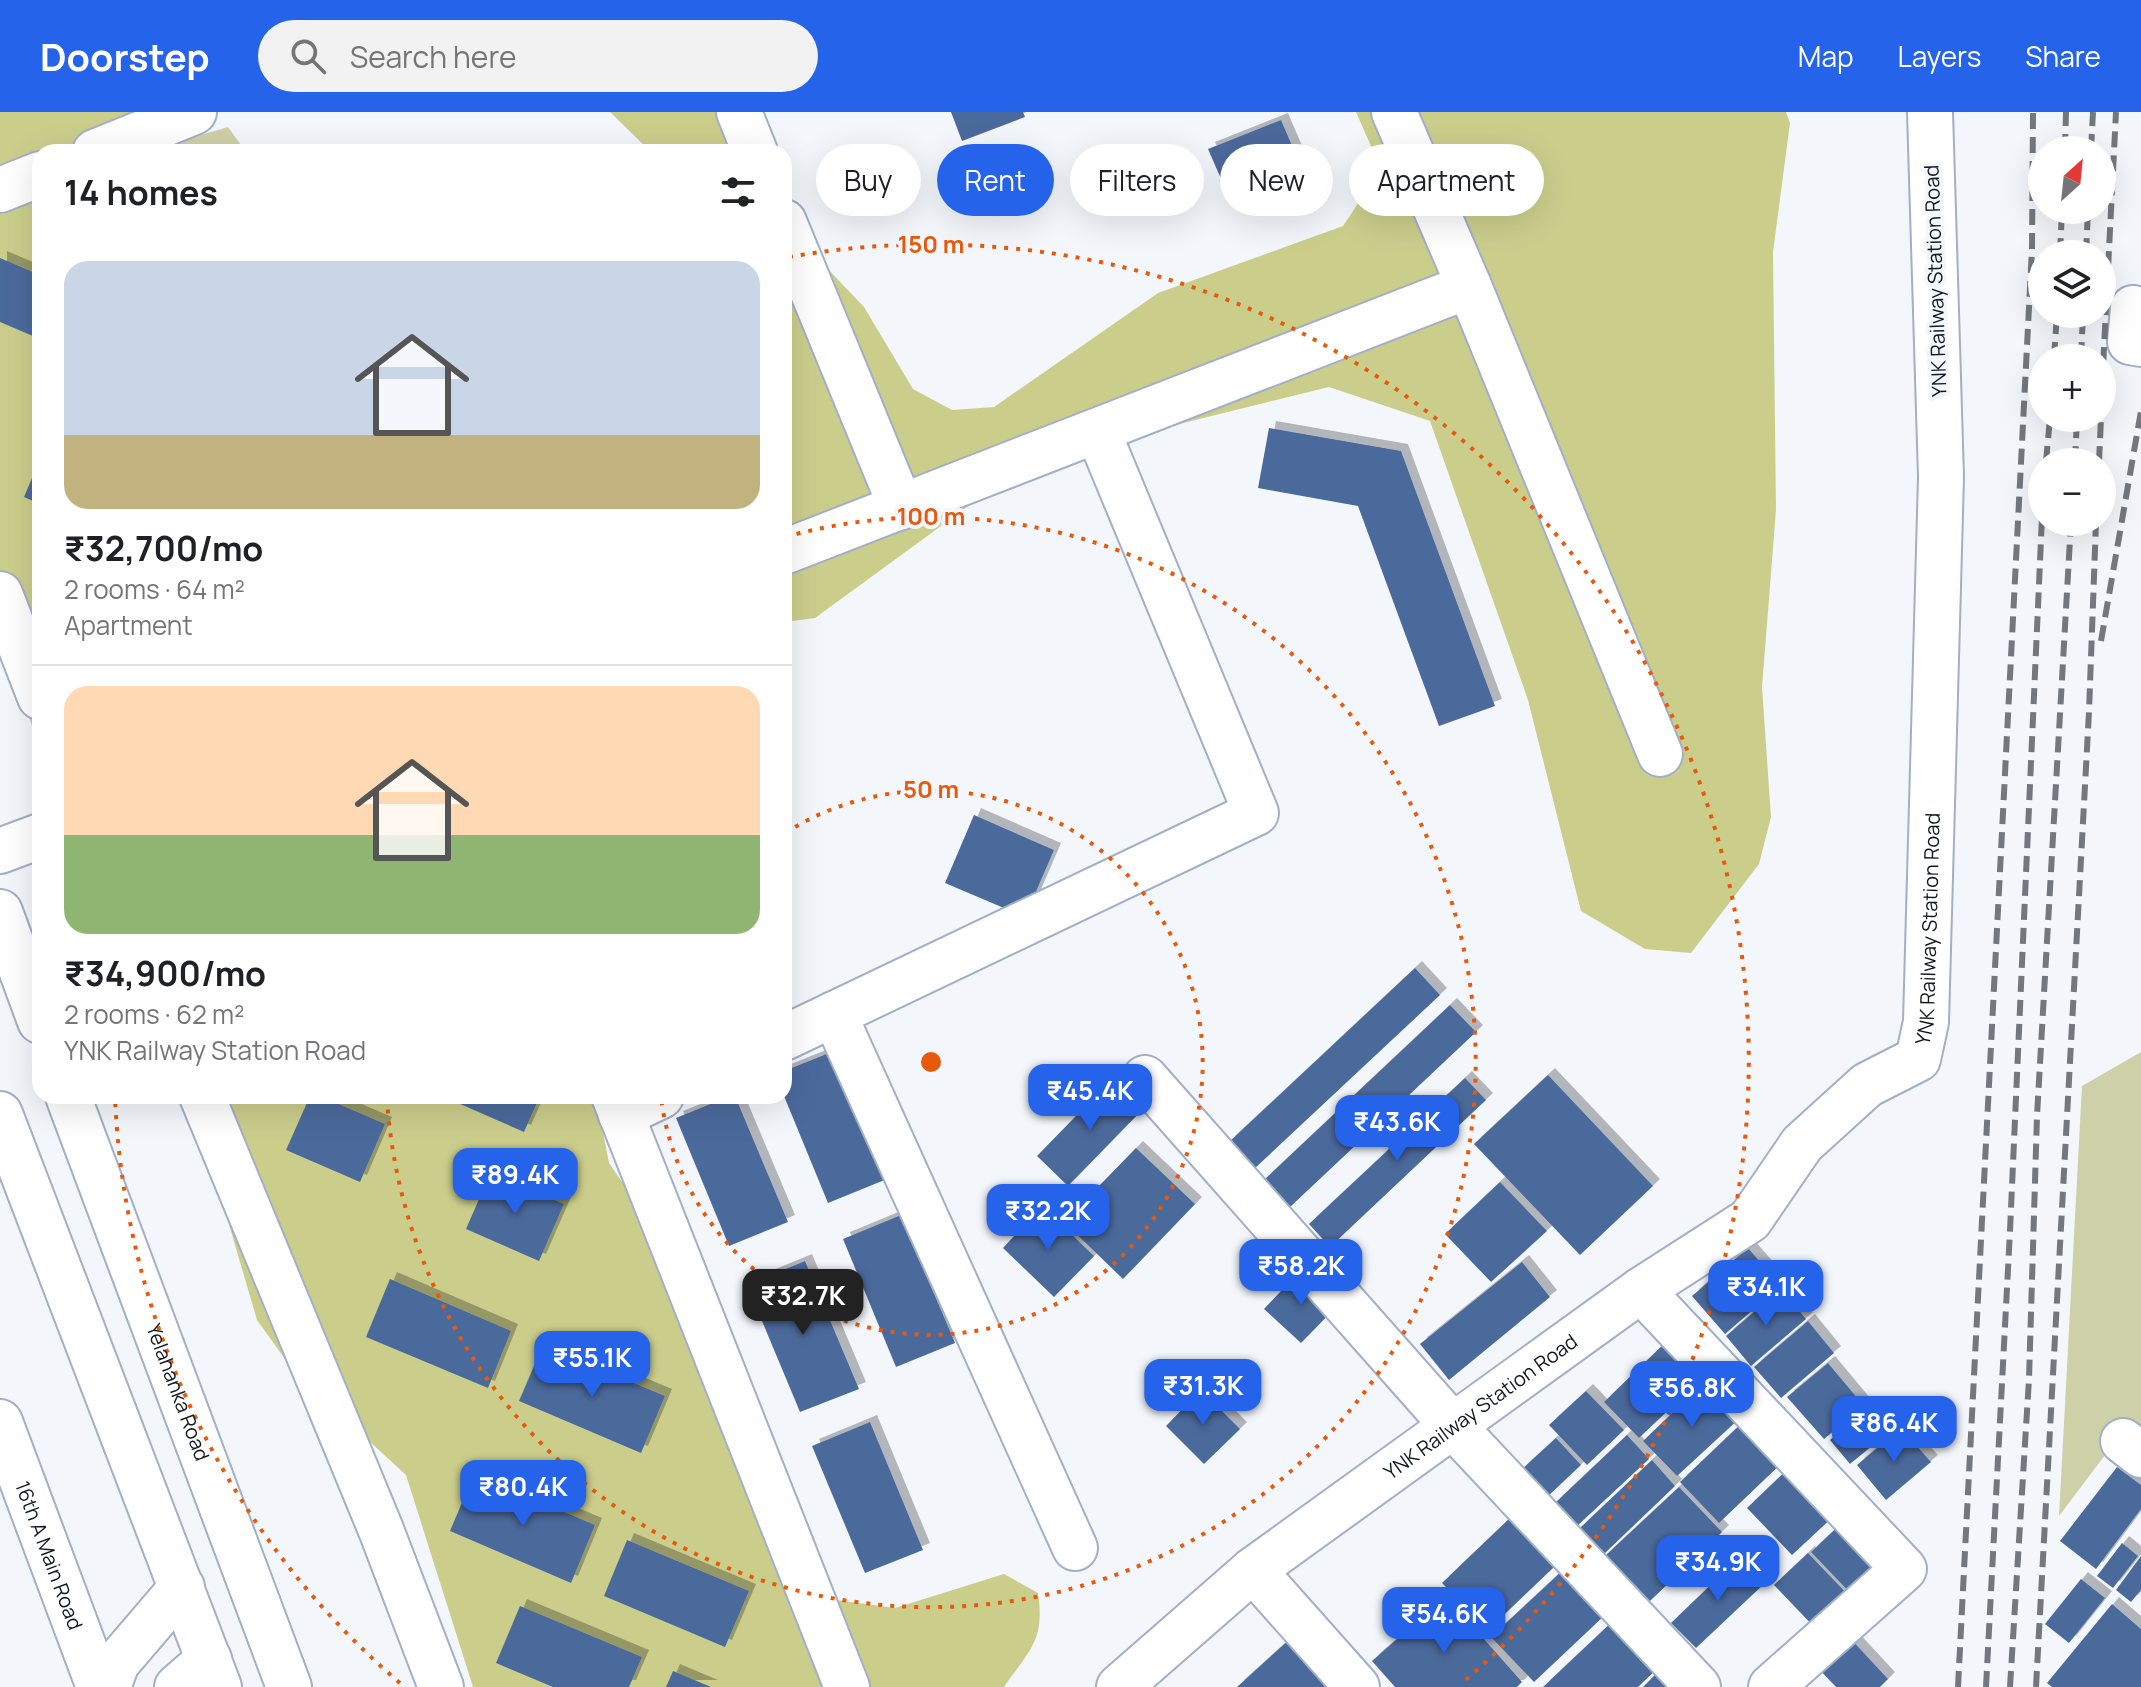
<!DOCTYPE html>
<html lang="en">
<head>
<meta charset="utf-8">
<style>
  :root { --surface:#fff; --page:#f2f2f2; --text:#202124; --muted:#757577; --line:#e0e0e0; --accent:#2563eb }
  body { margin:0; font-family:Manrope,sans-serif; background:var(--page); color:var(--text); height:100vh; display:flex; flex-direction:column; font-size:30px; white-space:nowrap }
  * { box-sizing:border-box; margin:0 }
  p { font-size:26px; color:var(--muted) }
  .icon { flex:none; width:44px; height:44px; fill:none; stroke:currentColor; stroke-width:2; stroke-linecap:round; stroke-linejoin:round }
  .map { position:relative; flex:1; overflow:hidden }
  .side { position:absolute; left:32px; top:32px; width:760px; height:960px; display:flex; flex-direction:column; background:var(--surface); border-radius:24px; box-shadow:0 8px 32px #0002 }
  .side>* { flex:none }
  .top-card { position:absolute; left:816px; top:32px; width:760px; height:72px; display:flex; gap:16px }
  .needle { width:52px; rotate:27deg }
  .buttons { position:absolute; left:2028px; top:24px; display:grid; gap:16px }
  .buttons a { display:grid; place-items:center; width:88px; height:88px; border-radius:50%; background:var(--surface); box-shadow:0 8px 32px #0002; font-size:40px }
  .price { position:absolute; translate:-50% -68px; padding:0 18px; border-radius:16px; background:var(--accent); color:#fff; font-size:26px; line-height:52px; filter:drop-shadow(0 2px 4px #0008) }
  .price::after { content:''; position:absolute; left:50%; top:48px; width:24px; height:18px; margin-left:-12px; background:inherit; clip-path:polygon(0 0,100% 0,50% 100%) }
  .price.on { background:#222; color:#fff }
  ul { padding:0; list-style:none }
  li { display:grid; align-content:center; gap:16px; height:424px; padding:0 32px }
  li+li { border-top:2px solid var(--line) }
  li span { display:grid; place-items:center; height:248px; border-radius:24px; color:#555 }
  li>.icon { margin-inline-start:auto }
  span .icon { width:144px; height:144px; fill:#fffc; stroke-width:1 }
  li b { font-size:34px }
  h2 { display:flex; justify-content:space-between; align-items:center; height:96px; padding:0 32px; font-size:34px }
  .pill { padding:0 28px; border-radius:36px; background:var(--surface); box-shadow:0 8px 32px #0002; font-size:28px; line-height:72px }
  .pill.on { background:var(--accent); color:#fff }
  header { display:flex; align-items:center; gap:48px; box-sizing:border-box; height:112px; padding:0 40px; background:var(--accent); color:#fff }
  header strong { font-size:38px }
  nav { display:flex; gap:44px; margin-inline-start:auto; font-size:28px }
  .search { width:560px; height:72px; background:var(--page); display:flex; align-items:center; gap:20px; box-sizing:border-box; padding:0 28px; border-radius:44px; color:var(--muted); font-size:30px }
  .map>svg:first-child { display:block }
  .green { fill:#ced1a7 }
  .forest { fill:#cbce8b }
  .building { fill:#4b6a9c; filter:url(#shadow) }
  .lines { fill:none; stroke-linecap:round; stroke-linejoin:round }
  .minor-casing { stroke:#a1afc7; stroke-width:48 }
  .major-casing { stroke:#a1afc7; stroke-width:48 }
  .minor { stroke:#fff; stroke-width:44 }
  .major { stroke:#fff; stroke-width:44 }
  .rail { stroke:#73787f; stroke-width:6; stroke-dasharray:16 8; stroke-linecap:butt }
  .ring { fill:none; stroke:#e8590c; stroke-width:4; stroke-dasharray:4 8 }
  .labels { text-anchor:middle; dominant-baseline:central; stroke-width:8; stroke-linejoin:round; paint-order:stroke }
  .street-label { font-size:20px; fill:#121820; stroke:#f3f7fc }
  .centre { fill:#e8590c; stroke:#f3f7fc; stroke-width:4 }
  .ring-label { font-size:24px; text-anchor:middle; font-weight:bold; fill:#e8590c; stroke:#f3f7fc; stroke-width:8; stroke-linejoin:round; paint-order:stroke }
</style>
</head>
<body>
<header>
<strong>Doorstep</strong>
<div class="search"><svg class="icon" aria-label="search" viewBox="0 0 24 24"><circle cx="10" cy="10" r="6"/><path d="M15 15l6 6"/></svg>Search here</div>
<nav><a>Map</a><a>Layers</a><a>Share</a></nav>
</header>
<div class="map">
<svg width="2141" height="1575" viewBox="0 0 2141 1575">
  <defs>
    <filter id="shadow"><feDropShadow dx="7" dy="-7" stdDeviation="0" flood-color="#0004"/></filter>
  </defs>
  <rect width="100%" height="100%" fill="#f3f7fc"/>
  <g class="green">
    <polygon points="228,15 246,40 142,40"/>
    <polygon points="2141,940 2141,1328 2124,1318 2059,1404 2082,974"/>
  </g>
  <g class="forest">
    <polygon points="0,0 133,0 125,14 124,40 40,40 40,641 29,604 0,545"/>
    <polygon points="610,0 718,0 732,40 651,40"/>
    <polygon points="1356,0 1786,0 1790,11 1773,140 1776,398 1762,575 1771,705 1759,752 1691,841 1645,837 1581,799 1528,588 1430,309 1329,275 1151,319 989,379 815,506 784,510 784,111 864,195 913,277 952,298 994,295 1158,181 1343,114 1365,81 1371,34"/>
    <path d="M187,984H596L609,1051L734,1232L829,1487L895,1496L1004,1462L1038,1481C1045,1529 1030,1537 1004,1575H473L406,1363L295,1261L257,1208L196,1000Z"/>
  </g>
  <g class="building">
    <polygon points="951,0 1023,0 1025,5 962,29"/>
    <polygon points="1281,8 1305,64 1233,94 1208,37"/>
    <polygon points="0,146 40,163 40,227 0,210"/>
    <polygon points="1269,316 1401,339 1495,594 1439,614 1358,394 1258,376"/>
    <polygon points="40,347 40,392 24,385"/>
    <polygon points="974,703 1054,738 1025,805 945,771"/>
    <polygon points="1415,856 1440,883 1254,1057 1228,1031"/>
    <polygon points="1450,893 1476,920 1290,1095 1264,1068"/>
    <polygon points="834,939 887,1067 828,1091 784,984 784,959"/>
    <polygon points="1548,963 1653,1074 1580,1143 1474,1032"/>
    <polygon points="1113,966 1144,996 1068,1074 1037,1044"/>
    <polygon points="1465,966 1486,988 1330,1135 1309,1112"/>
    <polygon points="310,984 320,984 385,1012 360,1070 286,1038"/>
    <polygon points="452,984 540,984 524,1020 451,988"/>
    <polygon points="730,984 735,984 788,1110 729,1134 676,1006"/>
    <polygon points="1136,1036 1195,1092 1123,1167 1064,1110"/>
    <polygon points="491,1060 564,1092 539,1149 466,1117"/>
    <polygon points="1500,1070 1547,1119 1491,1170 1445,1122"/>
    <polygon points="1042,1094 1094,1144 1054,1185 1003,1136"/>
    <polygon points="901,1103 955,1231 896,1255 843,1127"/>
    <polygon points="1748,1136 1781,1174 1725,1222 1692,1184"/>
    <polygon points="805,1149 859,1277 800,1300 747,1173"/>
    <polygon points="1522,1150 1550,1185 1449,1268 1420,1232"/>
    <polygon points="1301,1158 1337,1194 1301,1231 1264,1197"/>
    <polygon points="390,1167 511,1219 488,1276 366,1225"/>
    <polygon points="1781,1177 1806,1207 1751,1254 1726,1224"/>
    <polygon points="1808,1209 1834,1241 1781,1286 1754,1255"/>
    <polygon points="1667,1229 1702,1266 1639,1326 1604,1290"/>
    <polygon points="543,1233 665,1284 641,1341 519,1289"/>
    <polygon points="1828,1251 1864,1294 1824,1327 1787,1285"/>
    <polygon points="1706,1269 1740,1306 1677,1364 1643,1329"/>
    <polygon points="1201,1278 1240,1317 1204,1352 1166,1314"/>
    <polygon points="1586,1279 1624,1318 1587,1353 1549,1313"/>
    <polygon points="1874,1291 1895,1315 1850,1352 1830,1328"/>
    <polygon points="1745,1308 1784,1349 1719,1411 1680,1370"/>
    <polygon points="870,1310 923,1438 865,1461 812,1334"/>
    <polygon points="1901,1316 1931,1350 1886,1388 1857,1353"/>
    <polygon points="1627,1323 1649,1347 1577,1414 1555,1391"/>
    <polygon points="1556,1326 1581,1353 1546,1386 1521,1358"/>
    <polygon points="1652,1348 1675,1374 1604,1442 1580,1416"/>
    <polygon points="1790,1355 1835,1403 1792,1443 1747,1396"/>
    <polygon points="2117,1355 2141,1373 2141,1397 2096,1457 2060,1429"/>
    <polygon points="474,1362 595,1413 571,1471 450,1419"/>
    <polygon points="1679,1375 1722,1420 1650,1489 1606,1443"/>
    <polygon points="1509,1407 1554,1455 1488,1518 1442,1471"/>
    <polygon points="1844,1409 1889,1456 1856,1487 1811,1440"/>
    <polygon points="627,1428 749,1479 725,1535 604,1484"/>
    <polygon points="2122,1431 2138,1444 2113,1476 2097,1464"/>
    <polygon points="1808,1441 1852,1487 1818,1519 1774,1473"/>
    <polygon points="2141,1444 2141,1478 2131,1490 2116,1478"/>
    <polygon points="1740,1445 1765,1471 1696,1536 1671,1511"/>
    <polygon points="1562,1459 1605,1503 1534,1570 1491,1525"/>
    <polygon points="2081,1467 2105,1486 2069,1531 2045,1512"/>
    <polygon points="1446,1484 1522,1570 1517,1575 1395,1575 1372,1549"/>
    <polygon points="2112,1492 2141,1517 2141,1575 2052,1575 2047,1571"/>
    <polygon points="520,1494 642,1545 629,1575 553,1575 496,1551"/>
    <polygon points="1613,1509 1658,1556 1638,1575 1543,1575"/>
    <polygon points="1291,1526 1336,1575 1237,1575"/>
    <polygon points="1850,1526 1888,1567 1880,1575 1836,1575 1818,1556"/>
    <polygon points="1660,1558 1676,1575 1643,1575"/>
    <polygon points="673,1559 711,1575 666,1575"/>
  </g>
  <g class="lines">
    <g class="minor-casing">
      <g id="minor">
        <polyline points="739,0 755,40"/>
        <polyline points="1394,0 1469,174 1660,642"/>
        <polyline points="95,40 194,0"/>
        <polyline points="0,78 40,62"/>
        <polyline points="784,110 901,395"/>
        <polyline points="2133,196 2130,230 2141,232"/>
        <polyline points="784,440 1469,174"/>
        <polyline points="0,482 40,585"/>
        <polyline points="0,739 40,724"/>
        <polyline points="834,902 1075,1436"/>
        <polyline points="784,926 1256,701 1098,320"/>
        <polyline points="1145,966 1453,1314 1698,1575"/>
        <polyline points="202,984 381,1418 441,1575"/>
        <polyline points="614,984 847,1575"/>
        <polyline points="621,1003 661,984"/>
        <polyline points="1641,1178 1904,1457 1771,1575"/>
        <path id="s1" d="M0,1310L99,1575"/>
        <polyline points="2123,1329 2141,1343"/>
        <polyline points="1253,1458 1357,1575"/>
        <polyline points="108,1575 117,1551 182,1475"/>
        <polyline points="177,1575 209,1547"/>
        <path id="s2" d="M1119,1575L1253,1458L1641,1178L1750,1108L1802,1032L1867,973L1918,947L1926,910L1941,365L1930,0"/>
      </g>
    </g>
    <g class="major-casing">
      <g id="major">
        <polyline points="0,800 40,909"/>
        <path id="s3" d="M68,984L289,1575"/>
        <polyline points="0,1002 219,1575"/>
      </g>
    </g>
    <use href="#minor" class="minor"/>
    <use href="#major" class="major"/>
    <g class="rail">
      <polyline points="2065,38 2066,0"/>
      <polyline points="2091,38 2093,0"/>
      <polyline points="2060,142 2062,98"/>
      <polyline points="2086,142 2088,98"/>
      <polyline points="2054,246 2057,202"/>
      <polyline points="2081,246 2083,202"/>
      <polyline points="2102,275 2116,0"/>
      <polyline points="2046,350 2050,306"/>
      <polyline points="2075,350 2077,306"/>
      <polyline points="2099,350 2101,306"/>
      <polyline points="2101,529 2141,299"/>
      <polyline points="1958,1575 2032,137 2033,0"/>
      <polyline points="1986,1575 2010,1119 2042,405"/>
      <polyline points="2010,1575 2029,1267 2037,1004 2071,410"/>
      <polyline points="2036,1575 2089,600 2096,410"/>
    </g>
  </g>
  <g class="ring">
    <path d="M785 721A272 272 0 1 1 661 986"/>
    <path d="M785 425A545 545 0 1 1 387 988"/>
    <path d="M400 1571A817 817 0 0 1 115 986M789 145A817 817 0 0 1 1462 1571"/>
  </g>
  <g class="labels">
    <g class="street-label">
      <text transform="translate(1935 169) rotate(-92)">YNK Railway Station Road</text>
      <text stroke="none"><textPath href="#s2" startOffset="1154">YNK Railway Station Road</textPath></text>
      <text stroke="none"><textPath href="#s3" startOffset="316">Yelahanka Road</textPath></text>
      <text stroke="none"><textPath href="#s2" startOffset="458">YNK Railway Station Road</textPath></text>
      <text stroke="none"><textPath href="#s1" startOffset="142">16th A Main Road</textPath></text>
    </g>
  </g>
  <circle cx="931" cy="950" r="12" class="centre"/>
  <g class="ring-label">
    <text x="931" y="141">150 m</text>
    <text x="931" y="413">100 m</text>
    <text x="931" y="686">50 m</text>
  </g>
</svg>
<div class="buttons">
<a><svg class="needle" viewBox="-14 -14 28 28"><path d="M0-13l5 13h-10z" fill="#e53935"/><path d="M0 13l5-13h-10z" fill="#757577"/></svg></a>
<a><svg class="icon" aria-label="layers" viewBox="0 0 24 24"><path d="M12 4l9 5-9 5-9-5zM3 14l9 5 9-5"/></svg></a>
<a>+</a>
<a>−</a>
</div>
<b class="price" style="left:1090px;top:1020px">₹45.4K</b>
<b class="price" style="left:1397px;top:1051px">₹43.6K</b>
<b class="price" style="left:515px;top:1104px">₹89.4K</b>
<b class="price" style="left:1048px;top:1140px">₹32.2K</b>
<b class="price" style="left:1301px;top:1195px">₹58.2K</b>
<b class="price" style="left:1766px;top:1216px">₹34.1K</b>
<b class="price on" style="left:803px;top:1225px">₹32.7K</b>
<b class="price" style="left:592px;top:1287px">₹55.1K</b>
<b class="price" style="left:1203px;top:1315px">₹31.3K</b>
<b class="price" style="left:1692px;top:1317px">₹56.8K</b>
<b class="price" style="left:1894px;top:1352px">₹86.4K</b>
<b class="price" style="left:523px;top:1416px">₹80.4K</b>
<b class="price" style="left:1718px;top:1491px">₹34.9K</b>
<b class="price" style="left:1444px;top:1543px">₹54.6K</b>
<div class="top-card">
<a class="pill">Buy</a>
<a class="pill on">Rent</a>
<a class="pill">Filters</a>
<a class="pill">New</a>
<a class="pill">Apartment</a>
</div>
<section class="side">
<h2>14 homes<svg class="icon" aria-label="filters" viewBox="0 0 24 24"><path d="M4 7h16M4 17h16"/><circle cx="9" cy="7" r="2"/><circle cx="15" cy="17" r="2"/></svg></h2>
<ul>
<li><span style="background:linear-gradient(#c9d6e8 70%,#c2b280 0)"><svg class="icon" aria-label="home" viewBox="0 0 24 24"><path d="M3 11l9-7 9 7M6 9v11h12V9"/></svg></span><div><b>₹32,700/mo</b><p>2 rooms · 64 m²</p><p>Apartment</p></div></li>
<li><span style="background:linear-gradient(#ffd9b3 60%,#8fb573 0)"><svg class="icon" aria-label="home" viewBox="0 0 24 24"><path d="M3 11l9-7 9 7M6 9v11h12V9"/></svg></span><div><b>₹34,900/mo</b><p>2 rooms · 62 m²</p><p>YNK Railway Station Road</p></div></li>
</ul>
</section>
</div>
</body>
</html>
